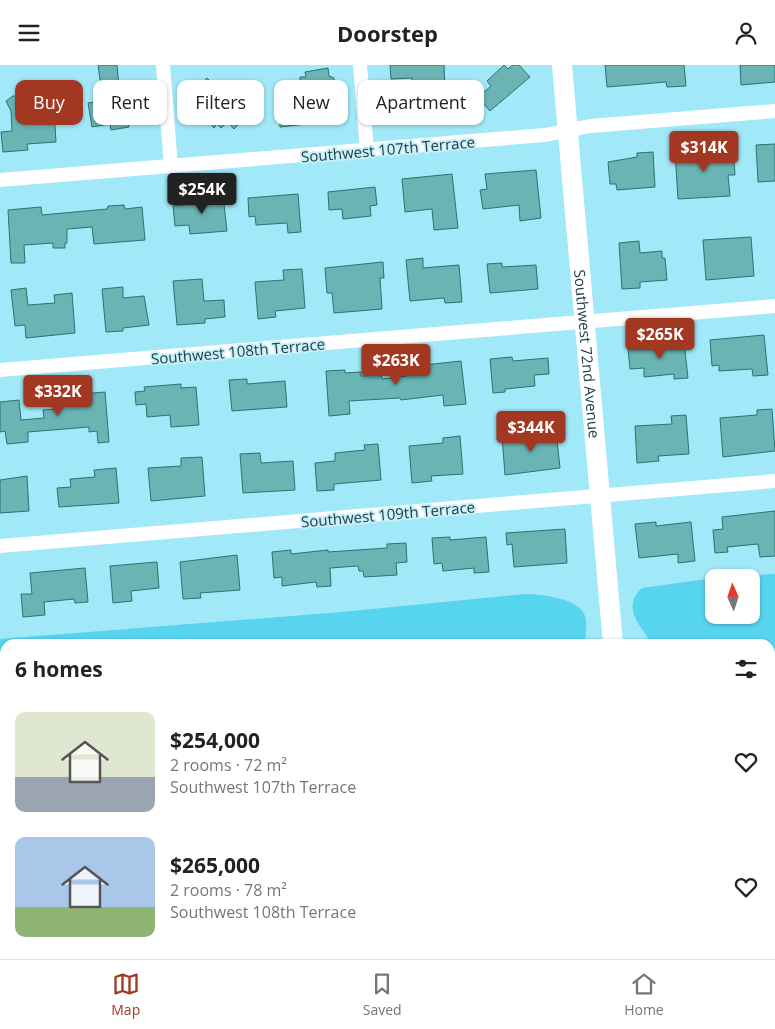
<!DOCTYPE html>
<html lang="en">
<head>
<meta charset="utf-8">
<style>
  :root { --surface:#fff; --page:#f6f6f6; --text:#222; --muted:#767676; --line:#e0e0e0; --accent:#a23822 }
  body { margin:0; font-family:"Open Sans",sans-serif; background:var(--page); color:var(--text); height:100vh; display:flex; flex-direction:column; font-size:19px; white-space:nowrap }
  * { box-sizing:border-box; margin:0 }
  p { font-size:16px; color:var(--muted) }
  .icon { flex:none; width:28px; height:28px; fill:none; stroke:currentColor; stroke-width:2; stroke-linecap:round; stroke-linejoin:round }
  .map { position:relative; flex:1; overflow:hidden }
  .side { position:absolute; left:0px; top:574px; width:775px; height:321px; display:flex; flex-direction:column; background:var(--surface); border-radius:15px 15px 0 0; box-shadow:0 1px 4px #0004 }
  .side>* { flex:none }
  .banner { position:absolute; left:15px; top:15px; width:500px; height:45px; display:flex; gap:10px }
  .needle { width:32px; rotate:357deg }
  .controls { position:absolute; left:705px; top:504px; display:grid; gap:10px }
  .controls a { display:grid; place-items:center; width:55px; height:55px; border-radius:10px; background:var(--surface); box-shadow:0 1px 4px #0004; font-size:25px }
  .price { position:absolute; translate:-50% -42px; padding:0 11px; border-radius:5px; background:var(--accent); color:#fff; font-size:16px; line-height:32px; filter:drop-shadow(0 1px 2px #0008) }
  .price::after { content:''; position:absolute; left:50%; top:30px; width:15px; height:11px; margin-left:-8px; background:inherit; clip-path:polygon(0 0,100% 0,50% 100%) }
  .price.selected { background:#222; color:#fff }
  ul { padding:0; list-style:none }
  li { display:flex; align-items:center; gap:15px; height:125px; padding:0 15px }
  li span { display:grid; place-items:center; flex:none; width:140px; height:100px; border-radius:10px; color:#555 }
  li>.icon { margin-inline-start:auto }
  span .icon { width:60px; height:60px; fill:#fffc; stroke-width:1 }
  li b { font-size:21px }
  h2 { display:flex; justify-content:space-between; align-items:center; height:60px; padding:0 15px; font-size:21px }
  .tag { padding:0 18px; border-radius:10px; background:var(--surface); box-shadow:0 1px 4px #0004; font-size:18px; line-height:45px }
  .tag.selected { background:var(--accent); color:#fff }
  header { display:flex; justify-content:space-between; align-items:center; height:65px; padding:0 15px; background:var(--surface); font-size:22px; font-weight:700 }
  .dock { display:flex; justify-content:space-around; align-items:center; height:70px; border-top:1px solid var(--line); background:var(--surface); font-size:14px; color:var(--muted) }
  .dock a { display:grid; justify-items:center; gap:2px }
  .dock .selected { color:var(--accent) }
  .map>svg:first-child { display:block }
  .water { fill:#57d4ee }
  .building { fill:#6ab4b3; stroke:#277473 }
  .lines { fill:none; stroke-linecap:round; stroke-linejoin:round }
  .street { stroke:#fff; stroke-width:14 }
  .secondary { stroke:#fff; stroke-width:20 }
  .labels { text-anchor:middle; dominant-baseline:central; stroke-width:4; stroke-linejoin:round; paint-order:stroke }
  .street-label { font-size:15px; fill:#213f45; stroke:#c7f0fa }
</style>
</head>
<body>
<header><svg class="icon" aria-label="menu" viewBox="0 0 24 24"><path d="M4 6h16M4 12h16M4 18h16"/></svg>Doorstep<svg class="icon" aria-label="person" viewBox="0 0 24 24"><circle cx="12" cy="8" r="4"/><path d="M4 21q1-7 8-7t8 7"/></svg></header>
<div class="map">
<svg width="775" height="894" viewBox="0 0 775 894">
  <rect width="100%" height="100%" fill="#a1e8f8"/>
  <g class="water">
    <path d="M775,509V596H770V579H652C642,562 620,543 642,523L714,513V550H751V512H724Z"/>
    <path d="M525,529C540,529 580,533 585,551C588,559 585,570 585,579H5V624H0V574L342,547Z"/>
  </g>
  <g class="building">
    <polygon points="98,0 117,0 119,21 123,21 129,62 111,65 110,59 92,62 88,38 103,36"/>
    <polygon points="390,0 444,0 445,22 441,22 443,48 414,50 412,13 391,14"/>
    <polygon points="504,0 508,4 513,0 519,0 530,12 490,46 478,32 491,21 487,16"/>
    <polygon points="605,0 684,0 686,21 667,22 666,17 607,22"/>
    <polygon points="740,0 775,0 775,17 741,20"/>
    <polygon points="328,3 329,11 334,13 334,56 280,62 277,32 301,30 300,12 306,12 305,7"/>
    <polygon points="207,13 246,52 234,64 228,57 221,63 217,59 214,63 198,43 204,37 194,27"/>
    <polygon points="13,31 41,31 42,44 54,43 56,77 27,79 28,85 3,87 1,67 12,66 11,46 6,36"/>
    <polygon points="775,79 775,116 758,117 756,80"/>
    <polygon points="733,83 735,110 728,110 730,131 678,134 675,87"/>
    <polygon points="653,87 655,122 617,125 616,119 610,119 608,97 637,92 637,88"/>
    <polygon points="536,105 541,153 520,156 519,140 483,144 480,125 487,124 485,109"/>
    <polygon points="452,109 458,163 434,165 432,144 405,147 402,114"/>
    <polygon points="375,122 377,140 370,141 371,151 343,154 342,144 329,145 328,127"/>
    <polygon points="298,129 301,167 288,168 287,158 256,160 255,151 249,152 248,133"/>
    <polygon points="223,130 227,166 190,169 189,160 175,161 173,141 194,139 194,133"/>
    <polygon points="124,140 125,144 142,142 145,175 94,179 92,162 67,164 67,178 65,178 65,183 53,183 53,178 24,180 25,198 11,198 8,145 41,142 42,150 107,144 108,141"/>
    <polygon points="751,172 754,211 706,215 703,175"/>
    <polygon points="639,176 640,188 662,186 662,193 665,193 667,215 640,217 640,223 622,224 619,178"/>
    <polygon points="423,193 423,203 459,200 462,237 445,238 444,233 410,236 406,195"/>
    <polygon points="383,197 384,213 380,213 382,244 334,248 332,228 327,228 325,203"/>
    <polygon points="502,198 502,202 536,200 538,224 490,228 487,199"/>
    <polygon points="302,204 305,243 275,246 276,252 258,254 255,217 284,215 283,205"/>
    <polygon points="202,214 204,236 224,235 225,252 205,254 205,258 177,260 173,216"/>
    <polygon points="123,222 123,233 144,231 149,260 123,263 123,266 106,267 102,224"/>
    <polygon points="26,223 28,240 55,238 54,230 72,228 75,268 26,273 25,260 15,261 11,225"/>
    <polygon points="764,270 768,310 753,311 752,304 719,306 719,300 712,301 710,275"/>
    <polygon points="684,277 688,313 674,314 674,309 644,312 644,303 630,304 628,283"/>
    <polygon points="512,292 513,296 548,293 549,309 534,310 535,321 505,324 505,327 493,328 490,294"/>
    <polygon points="461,296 466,339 444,341 443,330 401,335 400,333 349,336 350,349 329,351 326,306 345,305 345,308 361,307 361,311 381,310 382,314 407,311 406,302"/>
    <polygon points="247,314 247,319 285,316 287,342 232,346 229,315"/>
    <polygon points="181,319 181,323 196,322 199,360 171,362 170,350 147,352 146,339 136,340 135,327 145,326 144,322"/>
    <polygon points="105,327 109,377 98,378 97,366 89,367 89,362 28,367 28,377 7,379 5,366 0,367 0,337 19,335 21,355 44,353 43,345 57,344 56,331"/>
    <polygon points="772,344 775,386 723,392 720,353 757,350 757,345"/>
    <polygon points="686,350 689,389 658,391 659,396 637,398 635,361 672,359 671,351"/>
    <polygon points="556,366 560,403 505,410 502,371"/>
    <polygon points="460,371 463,409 431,411 432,416 412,418 409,381 443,378 443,373"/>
    <polygon points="378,379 381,415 334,419 334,425 317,426 315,398 335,396 335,388 365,385 364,380"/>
    <polygon points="260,388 261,398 293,396 295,425 243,428 240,389"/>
    <polygon points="202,392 205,431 151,436 148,403 181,401 181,393"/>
    <polygon points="116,403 119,438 59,442 57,423 71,422 70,414 95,412 94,405"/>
    <polygon points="27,411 29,446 0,448 0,415"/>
    <polygon points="775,446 775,491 760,492 758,479 727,482 728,487 715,488 713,465 723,464 722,452"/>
    <polygon points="656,457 656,461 691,457 695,496 678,498 678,489 639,493 635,459"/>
    <polygon points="565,464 567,498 514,502 512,479 507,480 506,468"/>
    <polygon points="450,472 450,475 486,472 489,507 474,508 474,503 443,506 442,498 434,499 432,473"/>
    <polygon points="406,478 407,497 396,498 397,510 364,512 363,506 359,506 358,501 330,503 331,521 317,522 316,517 282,521 282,512 274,513 272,487 291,485 291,489 328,485 328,487 387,483 387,479"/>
    <polygon points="237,490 240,525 200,528 201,533 183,534 180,497"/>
    <polygon points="157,497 159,523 131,526 132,536 113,538 110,501"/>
    <polygon points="85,503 88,537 75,538 74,534 44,537 45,550 23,552 21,529 32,529 30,508"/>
  </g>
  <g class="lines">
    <g class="street">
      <polyline points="163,0 171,102"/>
      <polyline points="360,0 367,86"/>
      <polyline points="0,115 545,70 590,61 775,46"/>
      <polyline points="0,305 775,241"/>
      <polyline points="0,481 775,416"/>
      <polyline points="770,697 775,696"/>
      <polyline points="32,890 32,894"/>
      <polyline points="221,890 221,894"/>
      <polyline points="410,890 411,894"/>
      <polyline points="443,890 443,894"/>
    </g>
    <g class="secondary">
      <path id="s1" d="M562,0L613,579"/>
      <polyline points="639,890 639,894"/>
    </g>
  </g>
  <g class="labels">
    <g class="street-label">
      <text transform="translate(388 84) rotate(-5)">Southwest 107th Terrace</text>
      <text transform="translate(238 286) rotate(-5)">Southwest 108th Terrace</text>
      <text stroke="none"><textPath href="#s1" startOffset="290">Southwest 72nd Avenue</textPath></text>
      <text transform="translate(388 449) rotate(-5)">Southwest 109th Terrace</text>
    </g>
  </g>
</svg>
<div class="controls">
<a><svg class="needle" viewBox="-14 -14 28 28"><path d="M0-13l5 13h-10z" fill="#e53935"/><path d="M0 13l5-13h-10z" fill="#767676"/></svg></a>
</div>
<b class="price" style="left:704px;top:108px">$314K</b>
<b class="price selected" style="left:202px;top:150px">$254K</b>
<b class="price" style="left:660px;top:295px">$265K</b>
<b class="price" style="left:396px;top:321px">$263K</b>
<b class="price" style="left:58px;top:352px">$332K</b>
<b class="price" style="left:531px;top:388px">$344K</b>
<div class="banner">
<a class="tag selected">Buy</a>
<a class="tag">Rent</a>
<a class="tag">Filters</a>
<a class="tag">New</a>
<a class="tag">Apartment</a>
</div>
<section class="side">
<h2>6 homes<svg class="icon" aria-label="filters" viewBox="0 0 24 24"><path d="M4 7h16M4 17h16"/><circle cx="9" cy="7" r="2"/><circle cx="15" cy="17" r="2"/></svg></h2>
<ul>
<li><span style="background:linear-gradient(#dfe7d0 65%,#9aa5b1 0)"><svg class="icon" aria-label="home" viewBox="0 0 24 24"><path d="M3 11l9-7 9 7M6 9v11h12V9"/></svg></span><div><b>$254,000</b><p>2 rooms · 72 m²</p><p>Southwest 107th Terrace</p></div><svg class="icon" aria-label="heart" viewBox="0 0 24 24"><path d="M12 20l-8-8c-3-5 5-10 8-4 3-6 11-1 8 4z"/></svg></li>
<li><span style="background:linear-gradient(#a9c7e8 70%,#8fb573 0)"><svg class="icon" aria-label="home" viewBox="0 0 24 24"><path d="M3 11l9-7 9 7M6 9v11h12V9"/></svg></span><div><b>$265,000</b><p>2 rooms · 78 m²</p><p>Southwest 108th Terrace</p></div><svg class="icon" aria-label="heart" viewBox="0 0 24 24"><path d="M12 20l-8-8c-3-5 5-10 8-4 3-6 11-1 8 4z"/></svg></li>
</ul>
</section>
</div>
<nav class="dock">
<a class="selected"><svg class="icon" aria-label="map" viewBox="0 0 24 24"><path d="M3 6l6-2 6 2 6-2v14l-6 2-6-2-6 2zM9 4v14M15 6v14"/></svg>Map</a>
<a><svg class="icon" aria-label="saved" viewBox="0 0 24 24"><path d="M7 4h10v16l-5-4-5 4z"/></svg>Saved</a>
<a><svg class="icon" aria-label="home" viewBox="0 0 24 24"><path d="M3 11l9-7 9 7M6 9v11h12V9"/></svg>Home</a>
</nav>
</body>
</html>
